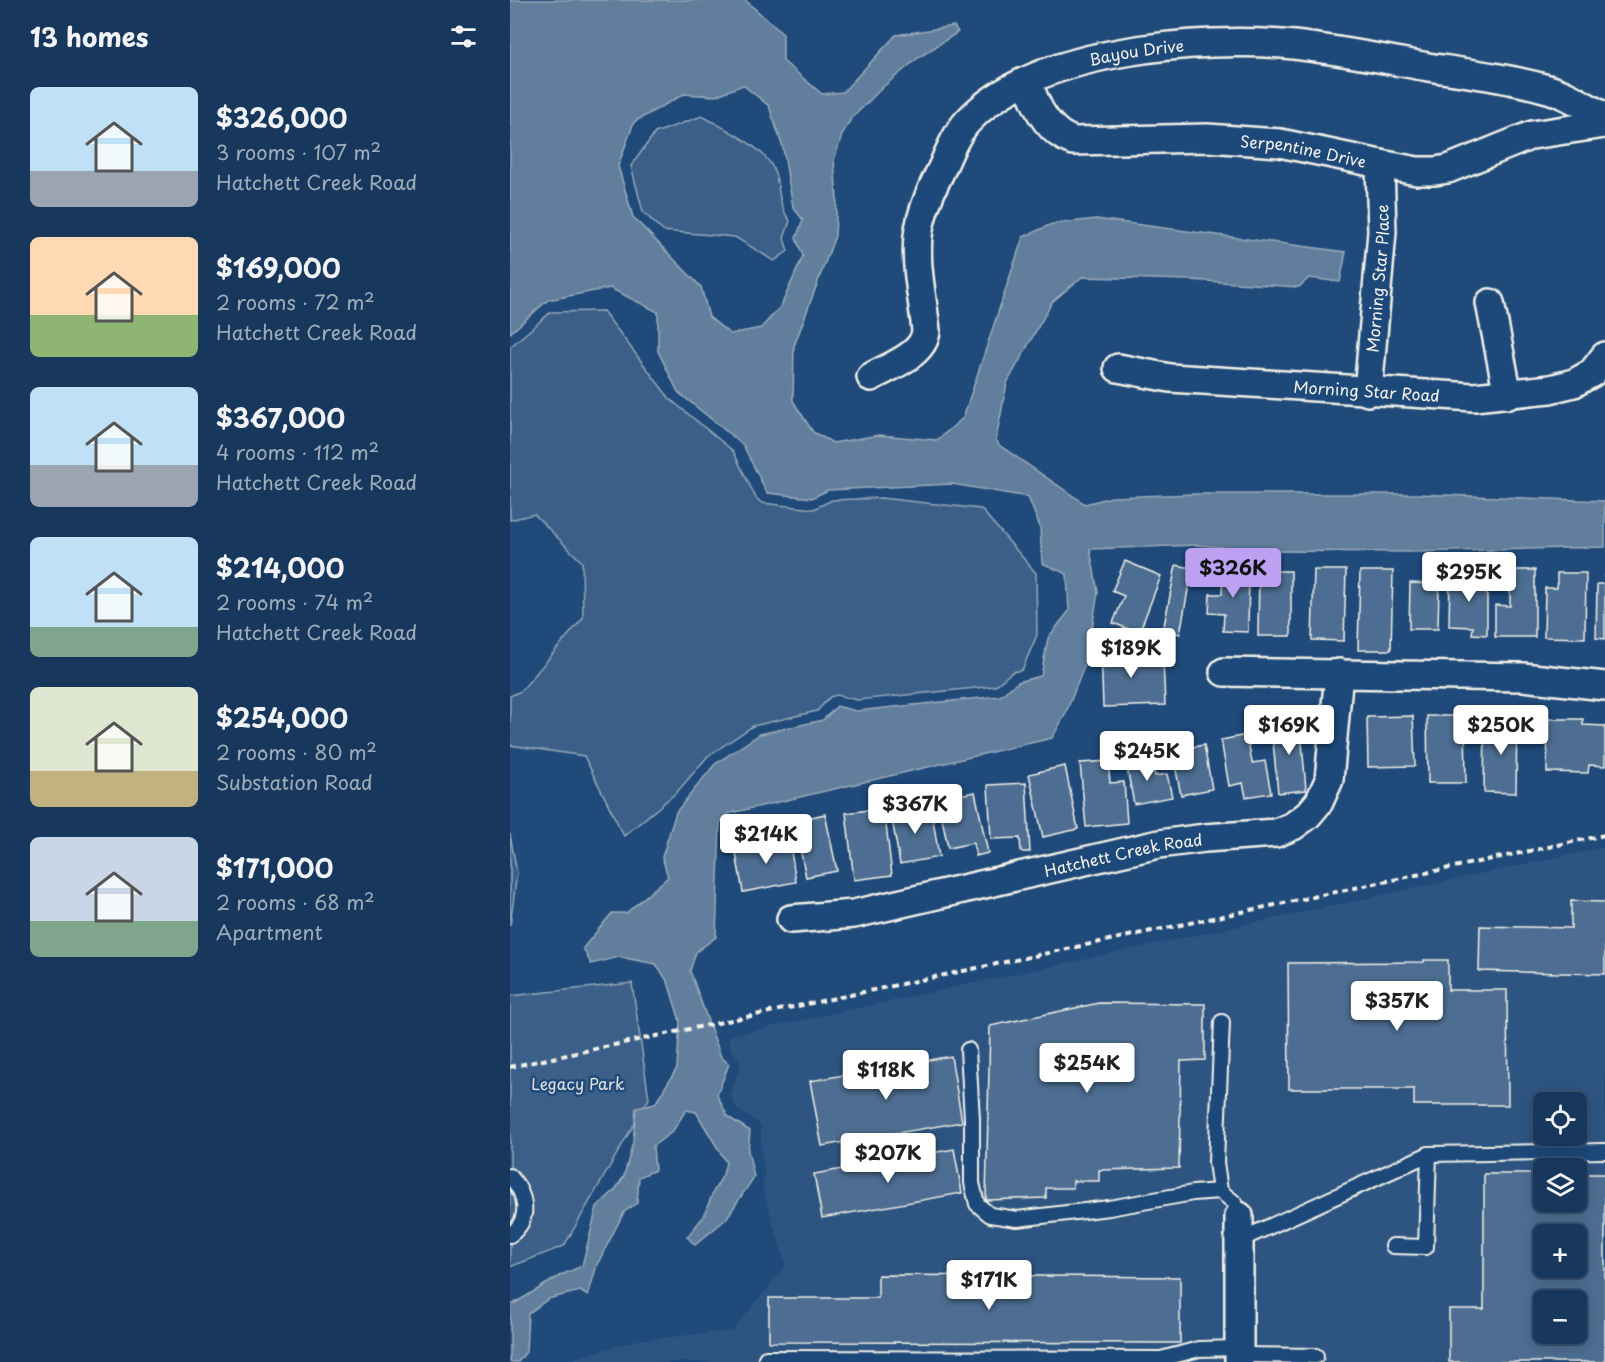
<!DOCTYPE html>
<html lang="en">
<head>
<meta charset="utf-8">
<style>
  :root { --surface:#17385c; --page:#203f62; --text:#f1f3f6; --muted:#9eacbb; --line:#365272; --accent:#bca0f2 }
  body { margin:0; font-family:"Playpen Sans",sans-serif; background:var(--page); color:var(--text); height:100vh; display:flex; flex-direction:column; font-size:22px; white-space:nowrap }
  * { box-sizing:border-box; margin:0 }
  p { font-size:20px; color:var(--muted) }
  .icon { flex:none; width:33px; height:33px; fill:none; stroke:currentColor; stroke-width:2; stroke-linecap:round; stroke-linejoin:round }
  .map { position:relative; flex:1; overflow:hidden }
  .details { display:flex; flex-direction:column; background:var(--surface); width:510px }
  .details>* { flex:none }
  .tools { position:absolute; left:1023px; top:1092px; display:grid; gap:12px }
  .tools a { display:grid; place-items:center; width:54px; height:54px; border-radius:9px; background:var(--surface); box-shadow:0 3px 15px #0003,0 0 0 2px var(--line); font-size:30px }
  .price { position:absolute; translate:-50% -51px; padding:0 14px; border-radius:6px; background:#fff; color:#222; font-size:20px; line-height:39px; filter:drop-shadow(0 2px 3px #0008) }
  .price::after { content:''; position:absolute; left:50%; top:36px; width:18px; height:14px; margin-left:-9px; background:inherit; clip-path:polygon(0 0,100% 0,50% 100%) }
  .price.selected { background:var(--accent); color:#111 }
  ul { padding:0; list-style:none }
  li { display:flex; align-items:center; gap:18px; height:150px; padding:0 30px }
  li span { display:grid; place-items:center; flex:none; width:168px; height:120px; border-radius:9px; color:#555 }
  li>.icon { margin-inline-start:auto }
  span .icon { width:72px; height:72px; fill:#fffc; stroke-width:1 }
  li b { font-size:26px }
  h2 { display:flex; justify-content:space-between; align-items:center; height:72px; padding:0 30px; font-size:26px }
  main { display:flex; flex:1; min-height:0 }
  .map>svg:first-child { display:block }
  .built { fill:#2d5581; fill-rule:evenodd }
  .green { fill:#3a5f88; stroke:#97a8b8; stroke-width:1.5 }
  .water { fill:#627e9d; stroke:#9cacbb; stroke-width:1.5; fill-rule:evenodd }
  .building { fill:#4d6e92; stroke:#f4f1e8; stroke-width:1.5; fill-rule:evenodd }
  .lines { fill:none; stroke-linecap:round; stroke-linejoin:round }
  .lane-casing { stroke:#f4f1e8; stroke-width:18 }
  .street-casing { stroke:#f4f1e8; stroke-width:32 }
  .path { stroke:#f4f1e8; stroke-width:4; stroke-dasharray:6 4.5; stroke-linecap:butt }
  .lane { stroke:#1f4a7a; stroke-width:14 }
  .street { stroke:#1f4a7a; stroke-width:27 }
  .labels { text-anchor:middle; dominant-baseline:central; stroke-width:5; stroke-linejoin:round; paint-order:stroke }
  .street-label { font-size:16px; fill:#f4f1e8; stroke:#1f4a7a }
  .park-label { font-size:16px; fill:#e1e2de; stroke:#1f4a7a }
</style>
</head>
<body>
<main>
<section class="details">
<h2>13 homes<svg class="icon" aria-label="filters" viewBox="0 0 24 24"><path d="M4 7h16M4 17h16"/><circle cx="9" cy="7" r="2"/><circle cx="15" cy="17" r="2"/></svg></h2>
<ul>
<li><span style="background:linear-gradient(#bfe0f5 70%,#9aa5b1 0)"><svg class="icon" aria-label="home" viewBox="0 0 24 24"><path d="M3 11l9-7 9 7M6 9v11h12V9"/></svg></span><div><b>$326,000</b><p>3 rooms · 107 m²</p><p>Hatchett Creek Road</p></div></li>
<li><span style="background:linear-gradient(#ffd9b3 65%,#8fb573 0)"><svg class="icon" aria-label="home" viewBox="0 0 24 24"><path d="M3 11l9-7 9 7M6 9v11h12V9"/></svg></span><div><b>$169,000</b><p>2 rooms · 72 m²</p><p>Hatchett Creek Road</p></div></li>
<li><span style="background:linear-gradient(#bfe0f5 65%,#9aa5b1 0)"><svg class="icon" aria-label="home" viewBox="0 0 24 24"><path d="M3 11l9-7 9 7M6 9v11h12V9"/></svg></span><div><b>$367,000</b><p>4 rooms · 112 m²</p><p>Hatchett Creek Road</p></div></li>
<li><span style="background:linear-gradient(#bfe0f5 75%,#7fa58c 0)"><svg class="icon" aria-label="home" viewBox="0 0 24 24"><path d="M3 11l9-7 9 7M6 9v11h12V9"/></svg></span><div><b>$214,000</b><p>2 rooms · 74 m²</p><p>Hatchett Creek Road</p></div></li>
<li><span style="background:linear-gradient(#dfe7d0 70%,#c2b280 0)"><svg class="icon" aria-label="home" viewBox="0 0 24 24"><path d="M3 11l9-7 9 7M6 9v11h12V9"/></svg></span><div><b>$254,000</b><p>2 rooms · 80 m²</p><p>Substation Road</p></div></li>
<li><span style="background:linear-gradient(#c9d6e8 70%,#7fa58c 0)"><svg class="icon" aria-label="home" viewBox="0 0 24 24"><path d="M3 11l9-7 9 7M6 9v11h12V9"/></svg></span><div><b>$171,000</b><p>2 rooms · 68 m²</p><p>Apartment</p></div></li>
</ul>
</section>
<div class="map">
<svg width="1095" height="1362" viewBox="0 0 1095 1362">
  <rect width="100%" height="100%" fill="#1f4a7a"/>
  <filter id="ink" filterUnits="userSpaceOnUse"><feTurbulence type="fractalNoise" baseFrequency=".0167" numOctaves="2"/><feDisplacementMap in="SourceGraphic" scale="12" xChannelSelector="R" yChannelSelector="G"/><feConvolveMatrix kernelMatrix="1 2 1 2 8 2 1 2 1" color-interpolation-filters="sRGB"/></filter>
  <g filter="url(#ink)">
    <path class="built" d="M1095,847V1362H52L128,1340L222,1331L276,1266L252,1186L255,1175L251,1150V1128L247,1122L227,1110L220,1095L231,1064L229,1058L221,1051L218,1036ZM1034,1102H1066V1136H1034ZM1034,1168H1066V1202H1034ZM1034,1234H1066V1268H1034ZM1034,1300H1066V1334H1034Z"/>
    <g class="green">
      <path d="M192,116C213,128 258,148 265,173C271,193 267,203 280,221L274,238L278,251L264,261L225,237L153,231L133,212L121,166L145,133Z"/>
      <polygon points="93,311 160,399 223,451 246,498 252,503 304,509 322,500 371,498 471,509 526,573 527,635 512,670 502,672 485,686 347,700 327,695 320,697 307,711 243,726 198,756 167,792 114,836 74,756 0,745 0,696 11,691 73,618 72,562 24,514 0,520 0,347 41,312"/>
      <polygon points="0,834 7,873 0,926"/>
      <polygon points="122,983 139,1099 133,1108 130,1127 123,1126 54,1246 0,1267 0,996"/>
    </g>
    <path class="water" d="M0,0H235L273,34V61L312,94L333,92L386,35L444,26L448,32L408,58L373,87L341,119L332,135L324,160L327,199L325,236L284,346L283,401L303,432L323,443L369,435L427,440L453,418L513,237L542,224L586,219L836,252L830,282L799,278L789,287L680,280L572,277L542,302L497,383L486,439L489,445L575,504L602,497L685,494H906L1095,501V547L904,552L744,551L688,545L580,549L588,592L577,659L555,715L542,738L217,814L210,823L206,937L186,952L180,971L211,1057L219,1064L207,1095L218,1117L240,1131L238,1151L244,1177L216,1219L185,1245L177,1237L194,1216L203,1192L213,1175L216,1162L186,1112L176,1110L162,1132L143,1146L145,1170L129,1177L127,1203L114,1212L87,1265L78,1296L70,1291L38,1299L18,1314L16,1352L8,1362H0V1306L51,1275L72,1266L87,1207L105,1190L114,1176L123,1142L126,1108L145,1104L167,1068L170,1021L158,982L146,964L109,957L81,964L73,948L102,913H116L158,877L152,857L166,812L205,764L250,734L313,720L327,706L346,711L490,696L508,682L531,676L538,638L559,611L557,574L532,563L530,527L518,497L442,484L318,490L302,498L257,493L233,445L168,392L148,351V312L100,288L38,300L0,333ZM233,85L259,106L273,148L283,207L293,220L286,238L293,256L271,306L251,328L220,334L199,317L191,287L123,217L108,166L124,122L174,94L205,96Z"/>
    <g class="building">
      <polygon points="615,561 651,576 629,633 603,623 614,596 602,591"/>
      <polygon points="666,565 682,568 670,634 653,631"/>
      <polygon points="713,566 739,567 738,632 713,631 714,614 699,613 700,594 712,594"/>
      <polygon points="804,570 836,570 834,641 802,640"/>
      <polygon points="1000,570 1025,570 1025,637 985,637 985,605 1000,606"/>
      <polygon points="749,571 781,571 781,636 748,636"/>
      <polygon points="850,571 883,571 881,650 848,650"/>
      <polygon points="1047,573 1076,573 1075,638 1034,637 1035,588 1047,588"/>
      <polygon points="940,575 977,576 977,635 962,634 963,627 939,626"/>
      <polygon points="1095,575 1095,639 1086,638 1087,584 1095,584"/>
      <polygon points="900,583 929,584 928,629 899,629"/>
      <polygon points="629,647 629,661 653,660 655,705 593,707 591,649"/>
      <polygon points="903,716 905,766 858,767 857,717"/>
      <polygon points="917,716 955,716 956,783 918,783"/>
      <polygon points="790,719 796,790 768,793 761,722"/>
      <polygon points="975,719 1007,719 1006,793 974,792"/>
      <polygon points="1038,719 1073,719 1073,725 1095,726 1095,766 1079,765 1078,773 1037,772"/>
      <polygon points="737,735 742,763 755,761 761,793 736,797 733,783 719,786 711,740"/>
      <polygon points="694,745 702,789 671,795 662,751"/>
      <polygon points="641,757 645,776 657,774 662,797 624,804 616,763"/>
      <polygon points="598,761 600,783 614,782 617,823 576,827 570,763"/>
      <polygon points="555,766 568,829 533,837 519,774"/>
      <polygon points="516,783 520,852 511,852 510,838 481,839 478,785"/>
      <polygon points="465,792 478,853 466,856 463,843 438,848 428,799"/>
      <polygon points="421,807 429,857 390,864 381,814"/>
      <polygon points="374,808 382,875 344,880 336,813"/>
      <polygon points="315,814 327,871 296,877 284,821"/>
      <polygon points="279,839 286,882 233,892 225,848"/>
      <polygon points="1061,901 1095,902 1095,974 969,971 970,926 1061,928"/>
      <polygon points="914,960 938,960 938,990 997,990 998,1105 904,1105 904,1089 779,1089 778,963 914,962"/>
      <polygon points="589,1003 695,1004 695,1060 671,1061 669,1168 589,1170 589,1181 563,1181 563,1188 536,1188 536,1198 476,1200 480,1026"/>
      <polygon points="441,1056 452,1122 312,1146 300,1081"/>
      <polygon points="444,1149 452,1193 312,1218 304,1174"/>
      <path d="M974,1174H1034V1202H1066V1174H1095V1362H939V1309H974ZM1034,1234H1066V1268H1034ZM1034,1300H1066V1334H1034Z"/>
      <polygon points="368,1275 670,1277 670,1343 259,1342 259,1298 368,1298"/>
    </g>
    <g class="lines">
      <g class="lane-casing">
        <g id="lane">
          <polyline points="458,1050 462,1119 462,1183 467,1204 480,1215 507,1219 599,1208 683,1193 710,1191 725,1203 729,1216"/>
          <polyline points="919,1154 1095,1151"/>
          <path d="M0,1176C16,1194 22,1219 0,1235"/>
          <polyline points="710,1191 706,1162 712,1022"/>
          <polyline points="730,1240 919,1154 916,1247 883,1246"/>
          <polyline points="729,1355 806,1356"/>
          <polyline points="256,1358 651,1359 689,1349 729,1348"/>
        </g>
      </g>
      <g class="street-casing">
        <g id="street">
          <path id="s1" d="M518,81C525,106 538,132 563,141L697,138L770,143L870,164L907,171H925L938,169L1022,135L1095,124"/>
          <polyline points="980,303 998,395"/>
          <path id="s2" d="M608,368L660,378L964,397L1040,389L1064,383L1082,373L1095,356"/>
          <path id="s3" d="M361,377C380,366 414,355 416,331C413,299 405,268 408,236C411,212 421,190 432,168C439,152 446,134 458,121C525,49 691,36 784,45C829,50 874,59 918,67C958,73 999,78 1038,89C1058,94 1077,108 1095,117"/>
          <path id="s4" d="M858,392L872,232L870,164"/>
          <polyline points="714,672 1013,677 1095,686"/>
          <path id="s5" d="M281,919L344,914L649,844L695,838L766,833L783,826L798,815L809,802L819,780L829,673"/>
          <polyline points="729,1216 729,1362"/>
        </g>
      </g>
      <polyline class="path" points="0,1067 1095,835"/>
      <use href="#lane" class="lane"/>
      <use href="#street" class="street"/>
    </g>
  </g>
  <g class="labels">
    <g class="street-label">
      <text stroke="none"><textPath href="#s3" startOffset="482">Bayou Drive</textPath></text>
      <text stroke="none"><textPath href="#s1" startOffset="309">Serpentine Drive</textPath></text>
      <text stroke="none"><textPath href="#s4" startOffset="114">Morning Star Place</textPath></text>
      <text stroke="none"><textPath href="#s2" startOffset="250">Morning Star Road</textPath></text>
      <text stroke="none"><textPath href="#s5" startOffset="339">Hatchett Creek Road</textPath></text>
    </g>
    <g class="park-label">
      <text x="68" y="1083">Legacy Park</text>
    </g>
  </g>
</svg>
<div class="tools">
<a><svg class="icon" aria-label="locate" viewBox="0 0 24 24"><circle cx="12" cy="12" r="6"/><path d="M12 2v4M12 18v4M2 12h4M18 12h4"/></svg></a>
<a><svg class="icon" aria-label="layers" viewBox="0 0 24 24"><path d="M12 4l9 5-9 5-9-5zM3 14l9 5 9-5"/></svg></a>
<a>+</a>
<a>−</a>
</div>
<b class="price selected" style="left:723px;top:599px">$326K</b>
<b class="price" style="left:959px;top:603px">$295K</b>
<b class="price" style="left:621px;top:679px">$189K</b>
<b class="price" style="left:779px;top:756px">$169K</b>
<b class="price" style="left:991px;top:756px">$250K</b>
<b class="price" style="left:637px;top:782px">$245K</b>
<b class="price" style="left:405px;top:835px">$367K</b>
<b class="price" style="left:256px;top:865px">$214K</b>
<b class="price" style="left:887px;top:1032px">$357K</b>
<b class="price" style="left:577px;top:1094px">$254K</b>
<b class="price" style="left:376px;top:1101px">$118K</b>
<b class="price" style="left:378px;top:1184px">$207K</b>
<b class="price" style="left:479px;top:1311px">$171K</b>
</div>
</main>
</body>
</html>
